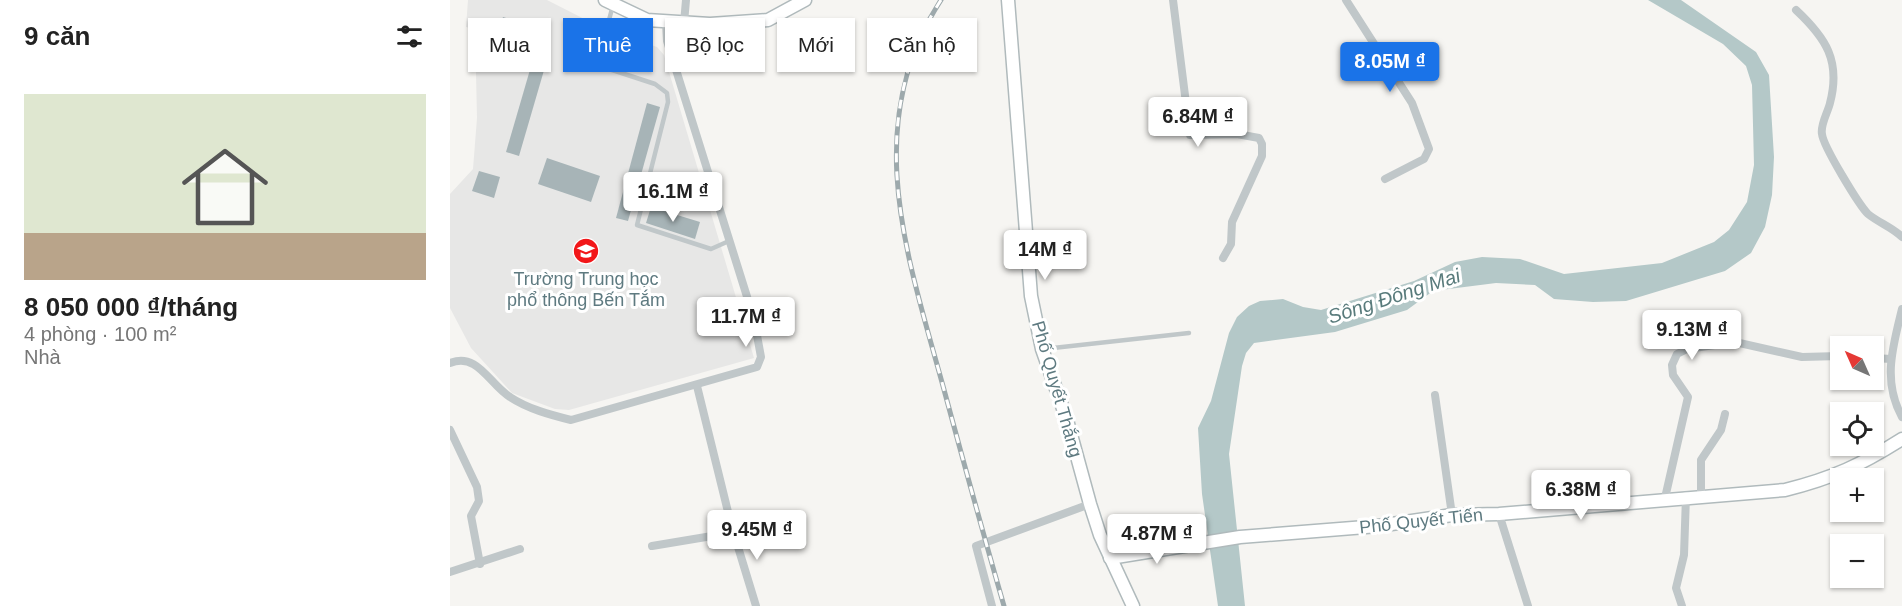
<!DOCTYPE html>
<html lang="vi">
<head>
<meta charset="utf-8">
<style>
  :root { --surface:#fff; --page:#f6f6f6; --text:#222; --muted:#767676; --line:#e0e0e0; --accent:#1a73e8 }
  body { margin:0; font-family:Arial,sans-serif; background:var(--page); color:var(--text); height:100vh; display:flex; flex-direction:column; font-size:22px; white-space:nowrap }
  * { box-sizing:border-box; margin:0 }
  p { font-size:20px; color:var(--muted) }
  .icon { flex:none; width:33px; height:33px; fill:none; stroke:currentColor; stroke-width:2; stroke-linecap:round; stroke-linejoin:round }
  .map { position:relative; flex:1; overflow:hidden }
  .details { display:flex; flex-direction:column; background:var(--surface); width:450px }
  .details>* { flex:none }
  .banner { position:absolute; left:18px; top:18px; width:570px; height:54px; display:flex; gap:12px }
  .needle { width:39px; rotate:315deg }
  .buttons { position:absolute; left:1380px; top:336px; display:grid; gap:12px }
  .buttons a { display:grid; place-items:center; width:54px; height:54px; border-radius:0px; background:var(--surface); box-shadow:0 2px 4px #0004; font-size:30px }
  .price { position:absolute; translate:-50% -51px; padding:0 14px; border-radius:6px; background:#fff; color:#222; font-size:20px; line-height:39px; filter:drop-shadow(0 2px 3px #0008) }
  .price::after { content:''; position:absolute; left:50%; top:36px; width:18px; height:14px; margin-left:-9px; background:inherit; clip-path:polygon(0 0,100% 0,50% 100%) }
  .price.active { background:var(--accent); color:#fff }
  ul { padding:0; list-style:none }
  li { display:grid; align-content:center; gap:12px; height:318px; padding:0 24px }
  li+li { border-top:2px solid var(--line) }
  li span { display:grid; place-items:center; height:186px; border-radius:0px; color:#555 }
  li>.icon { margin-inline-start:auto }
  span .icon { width:108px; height:108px; fill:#fffc; stroke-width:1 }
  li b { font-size:26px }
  h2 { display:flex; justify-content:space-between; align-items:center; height:72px; padding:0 24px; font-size:26px }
  .tag { padding:0 21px; border-radius:0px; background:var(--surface); box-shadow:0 2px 4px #0004; font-size:21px; line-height:54px }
  .tag.active { background:var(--accent); color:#fff }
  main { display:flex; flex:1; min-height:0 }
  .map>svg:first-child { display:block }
  .built { fill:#e7e7e6 }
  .water { fill:#b4c8c8 }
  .building { fill:#a7b4b7 }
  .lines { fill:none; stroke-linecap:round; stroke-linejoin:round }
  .secondary-casing { stroke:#b0babc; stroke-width:15 }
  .lane { stroke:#c0c7c9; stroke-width:4.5 }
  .street { stroke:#c0c7c9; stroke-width:8 }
  .secondary { stroke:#fff; stroke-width:12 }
  .rail-casing { stroke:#9da9ac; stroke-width:5 }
  .rail { stroke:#fff; stroke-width:3; stroke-dasharray:9; stroke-linecap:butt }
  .labels { text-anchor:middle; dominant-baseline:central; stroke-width:6; stroke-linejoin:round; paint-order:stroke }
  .poi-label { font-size:18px; fill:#5e7a80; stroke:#fff }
  .street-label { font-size:18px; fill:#5e7a80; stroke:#fff }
  .water-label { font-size:20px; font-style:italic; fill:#597b7c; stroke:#fff }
</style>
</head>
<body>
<main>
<section class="details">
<h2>9 căn<svg class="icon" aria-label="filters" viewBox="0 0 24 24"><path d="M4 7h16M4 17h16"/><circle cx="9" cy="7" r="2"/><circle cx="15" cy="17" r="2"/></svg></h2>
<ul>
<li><span style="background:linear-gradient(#dfe7d0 75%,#b9a48a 0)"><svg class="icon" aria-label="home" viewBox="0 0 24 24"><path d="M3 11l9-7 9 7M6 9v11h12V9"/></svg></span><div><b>8 050 000 ₫/tháng</b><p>4 phòng · 100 m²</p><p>Nhà</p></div></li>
</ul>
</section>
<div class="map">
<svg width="1452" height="606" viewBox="0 0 1452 606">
  <rect width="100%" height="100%" fill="#f6f5f2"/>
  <polygon class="built" points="18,0 97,0 152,28 207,47 214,55 304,358 119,410 105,409 62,393 21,348 0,308 0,194 23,169 27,118 25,29 16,27"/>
  <polygon class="water" points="1198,0 1231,0 1306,52 1319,75 1324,157 1322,195 1315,227 1301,253 1275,271 1176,301 1143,302 1104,299 1085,285 1046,283 983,291 957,310 885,332 804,343 796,353 792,366 779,454 795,606 768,606 752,494 748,428 761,401 779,333 787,317 799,306 810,301 833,299 853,307 871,310 964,281 1005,262 1032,257 1070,259 1114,274 1212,263 1264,242 1279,230 1297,202 1304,165 1302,85 1296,66 1273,44"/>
  <g class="building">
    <polygon points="53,17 98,32 94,44 49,29"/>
    <polygon points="84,56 97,60 69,156 56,152"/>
    <polygon points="197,103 210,107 178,221 166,218"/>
    <polygon points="97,158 150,176 141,202 88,184"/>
    <polygon points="29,171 50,177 44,198 22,191"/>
    <polygon points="201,207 250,222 245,239 196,223"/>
  </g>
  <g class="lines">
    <g class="secondary-casing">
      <g id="secondary">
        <polyline points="155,0 197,20 260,24 318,20 355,0"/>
        <polyline points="558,0 581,296 592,349 617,420 640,504 650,535 683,606"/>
        <path d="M660,558L790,537L928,526L1002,515L1049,514L1335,490C1383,478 1411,465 1452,439"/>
      </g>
    </g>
    <g class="lane">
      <polyline points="163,5 147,65 205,84 217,93 218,102 187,225 261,249 279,241"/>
      <polyline points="594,349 739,333"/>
    </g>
    <g class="street">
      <polyline points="723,0 740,135 787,134 809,138 812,144 812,156 782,222 781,244 773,258"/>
      <polyline points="896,0 962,103 979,149 974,159 935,179"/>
      <path d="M1346,10C1376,38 1391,61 1380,103C1378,112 1370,125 1372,134C1373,146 1409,205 1418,214C1429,223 1442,227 1452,237"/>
      <polyline points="234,23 236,0"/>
      <path d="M1452,309C1443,346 1432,381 1452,417"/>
      <polyline points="1424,358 1441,359"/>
      <path d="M0,363C28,352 39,384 60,397C78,409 101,415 121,420L307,367L311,357L304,319L217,41L216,23"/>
      <polyline points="985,395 1002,515"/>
      <polyline points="0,430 27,487 29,501 21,516 30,564"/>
      <polyline points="1251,495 1251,460 1271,430 1275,414"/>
      <polyline points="1215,498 1238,397 1223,375 1222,365 1227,354 1237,349 1285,342 1352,357 1390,356"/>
      <polyline points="1049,514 1078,606"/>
      <polyline points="281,524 306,606"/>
      <polyline points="202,546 274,534 280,530 281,524 247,386"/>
      <polyline points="0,572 70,549"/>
      <polyline points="542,606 526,546 640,504"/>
      <polyline points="1232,606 1226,588 1234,555 1236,496"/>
    </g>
    <use href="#secondary" class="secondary"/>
    <g class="rail-casing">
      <path id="rail" d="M491,0C410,125 457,255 493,386C513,460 533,533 554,606"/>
    </g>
    <use href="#rail" class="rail"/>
  </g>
  <defs>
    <g id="school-disc" transform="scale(1.35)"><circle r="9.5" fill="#f21719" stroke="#fff"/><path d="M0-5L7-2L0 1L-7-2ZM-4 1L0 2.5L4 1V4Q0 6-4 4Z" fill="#fff"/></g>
  </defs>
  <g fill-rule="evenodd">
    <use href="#school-disc" x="136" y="251"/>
  </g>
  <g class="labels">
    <g class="poi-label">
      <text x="136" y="279">Trường Trung học<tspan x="136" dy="21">phổ thông Bến Tắm</tspan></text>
    </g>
    <g class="street-label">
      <text transform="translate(607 389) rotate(74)">Phố Quyết Thắng</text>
      <text transform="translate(971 521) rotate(-6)">Phố Quyết Tiến</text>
    </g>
    <g class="water-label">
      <text transform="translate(944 296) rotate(-18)">Sông Đông Mai</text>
    </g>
  </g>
</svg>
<div class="buttons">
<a><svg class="needle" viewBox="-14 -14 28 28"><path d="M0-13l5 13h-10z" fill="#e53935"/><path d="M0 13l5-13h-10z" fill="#767676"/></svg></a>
<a><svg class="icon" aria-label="locate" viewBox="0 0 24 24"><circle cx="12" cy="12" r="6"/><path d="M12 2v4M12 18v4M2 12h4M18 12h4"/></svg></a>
<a>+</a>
<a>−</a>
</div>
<b class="price active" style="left:940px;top:93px">8.05M ₫</b>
<b class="price" style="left:748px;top:148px">6.84M ₫</b>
<b class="price" style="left:223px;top:223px">16.1M ₫</b>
<b class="price" style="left:595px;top:281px">14M ₫</b>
<b class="price" style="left:296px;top:348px">11.7M ₫</b>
<b class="price" style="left:1242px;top:361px">9.13M ₫</b>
<b class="price" style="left:1131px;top:521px">6.38M ₫</b>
<b class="price" style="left:307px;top:561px">9.45M ₫</b>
<b class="price" style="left:707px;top:565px">4.87M ₫</b>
<div class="banner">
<a class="tag">Mua</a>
<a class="tag active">Thuê</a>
<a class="tag">Bộ lọc</a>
<a class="tag">Mới</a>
<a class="tag">Căn hộ</a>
</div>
</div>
</main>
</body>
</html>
